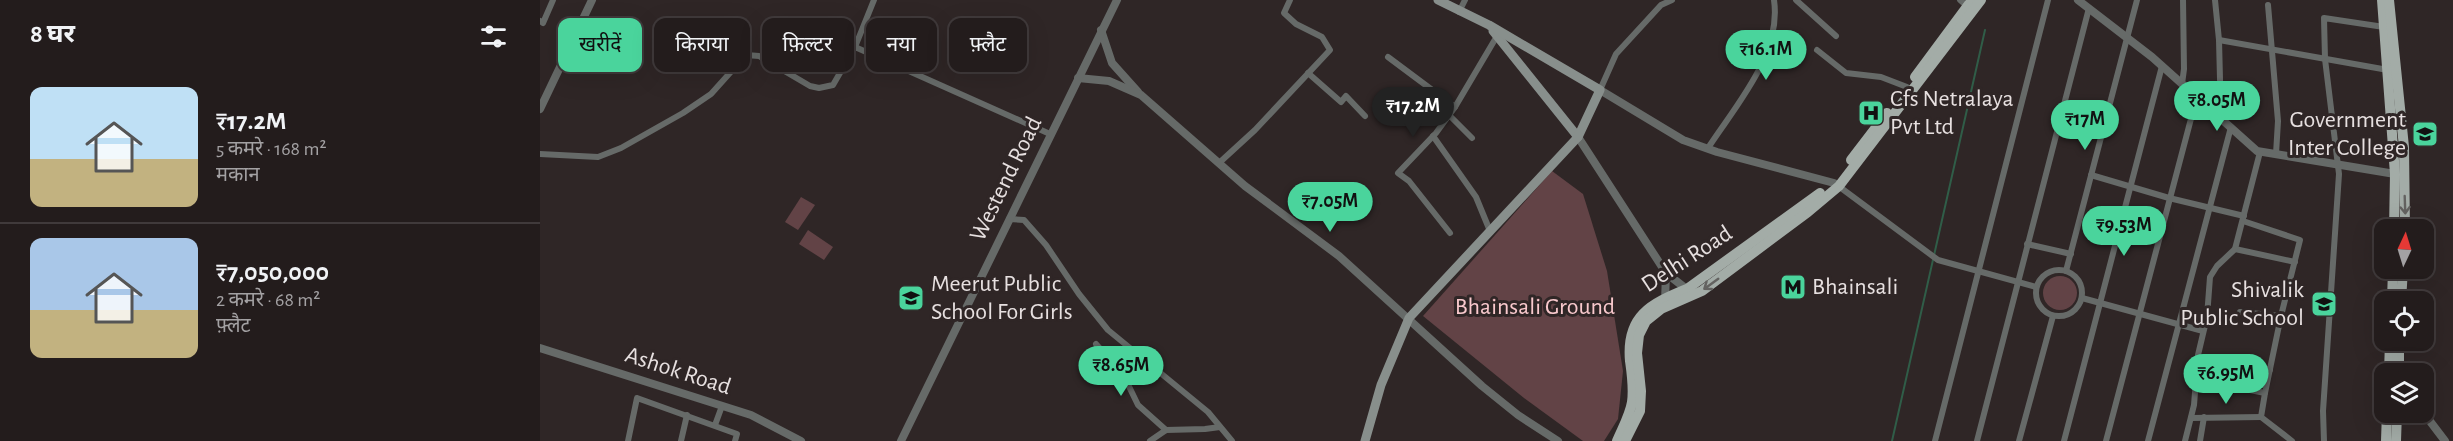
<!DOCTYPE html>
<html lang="hi">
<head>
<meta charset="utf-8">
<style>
  :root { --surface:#231c1c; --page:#2f2929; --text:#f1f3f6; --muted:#a3a1a3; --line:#403a3b; --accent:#4ad49c }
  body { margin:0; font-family:"Alegreya Sans","Noto Sans Devanagari",sans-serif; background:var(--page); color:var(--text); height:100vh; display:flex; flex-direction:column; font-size:22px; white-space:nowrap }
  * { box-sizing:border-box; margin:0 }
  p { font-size:20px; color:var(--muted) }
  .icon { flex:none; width:33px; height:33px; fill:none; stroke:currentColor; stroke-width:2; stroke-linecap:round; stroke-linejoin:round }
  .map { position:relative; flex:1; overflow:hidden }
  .side { display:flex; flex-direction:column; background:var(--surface); width:540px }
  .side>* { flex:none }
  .guide { position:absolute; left:18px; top:18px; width:570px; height:54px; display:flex; gap:12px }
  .needle { width:39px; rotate:4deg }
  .buttons { position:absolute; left:1834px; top:219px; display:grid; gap:12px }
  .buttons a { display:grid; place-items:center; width:60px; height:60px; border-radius:12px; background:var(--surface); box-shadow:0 6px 24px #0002,0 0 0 2px var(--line); font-size:30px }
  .price { position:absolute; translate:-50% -51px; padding:0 14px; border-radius:21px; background:var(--accent); color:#111; font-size:20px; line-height:39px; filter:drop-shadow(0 2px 3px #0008) }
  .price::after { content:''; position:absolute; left:50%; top:36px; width:18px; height:14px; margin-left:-9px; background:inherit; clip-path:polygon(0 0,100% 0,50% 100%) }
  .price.active { background:#222; color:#fff }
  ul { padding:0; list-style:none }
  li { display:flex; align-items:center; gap:18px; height:150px; padding:0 30px }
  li+li { border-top:2px solid var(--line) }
  li span { display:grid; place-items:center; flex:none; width:168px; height:120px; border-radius:12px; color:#555 }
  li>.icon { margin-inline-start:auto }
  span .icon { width:72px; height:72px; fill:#fffc; stroke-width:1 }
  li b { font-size:26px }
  h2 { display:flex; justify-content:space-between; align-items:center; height:72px; padding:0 30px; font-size:26px }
  .tag { padding:0 21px; border-radius:12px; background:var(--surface); box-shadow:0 6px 24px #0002,0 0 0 2px var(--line); font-size:21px; line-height:54px }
  .tag.active { background:var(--accent); color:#111 }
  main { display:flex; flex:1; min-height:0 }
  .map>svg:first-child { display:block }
  .green { fill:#624346 }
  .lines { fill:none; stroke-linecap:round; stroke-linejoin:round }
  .stream { stroke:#305d48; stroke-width:2 }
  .minor { stroke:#666a68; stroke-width:6 }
  .tertiary { stroke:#666a68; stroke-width:8 }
  .secondary { stroke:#888f8c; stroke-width:9 }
  .primary { stroke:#a3aca7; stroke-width:10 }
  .oneway { stroke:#636260 }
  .labels { text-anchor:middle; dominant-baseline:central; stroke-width:6; stroke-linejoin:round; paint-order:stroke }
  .poi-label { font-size:24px; fill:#e7e0e0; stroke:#2f2626; text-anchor:start }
  .street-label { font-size:24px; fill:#e7e0e0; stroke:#2f2626 }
  .park-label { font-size:24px; fill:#f9c9cd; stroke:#2f2626 }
</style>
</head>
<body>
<main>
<section class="side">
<h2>8 घर<svg class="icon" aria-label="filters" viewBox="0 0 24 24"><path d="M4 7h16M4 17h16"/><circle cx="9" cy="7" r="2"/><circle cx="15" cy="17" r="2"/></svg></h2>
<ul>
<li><span style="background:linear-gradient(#bfe0f5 60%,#c2b280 0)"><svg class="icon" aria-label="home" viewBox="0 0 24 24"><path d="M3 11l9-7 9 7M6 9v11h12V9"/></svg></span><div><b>₹17.2M</b><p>5 कमरे · 168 m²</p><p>मकान</p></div></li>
<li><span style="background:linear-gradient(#a9c7e8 60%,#c2b280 0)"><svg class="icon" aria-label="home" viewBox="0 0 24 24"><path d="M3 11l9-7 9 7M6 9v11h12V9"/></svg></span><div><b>₹7,050,000</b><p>2 कमरे · 68 m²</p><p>फ़्लैट</p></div></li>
</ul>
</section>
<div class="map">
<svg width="1913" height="441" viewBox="0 0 1913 441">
  <rect width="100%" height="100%" fill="#2f2626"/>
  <g class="green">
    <polygon points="1012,171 1043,194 1067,271 1083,371 1078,419 1064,441 1043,441 984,398 883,316"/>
    <polygon points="261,197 275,205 258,230 245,222"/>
    <polygon points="268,230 293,247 284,260 259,244"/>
    <circle cx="1520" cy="293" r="17"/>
  </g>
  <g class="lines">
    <polyline class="stream" points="1352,441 1445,30"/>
    <g class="minor">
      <polyline points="1256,0 1296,36"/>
      <polyline points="1420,0 1427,6"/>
      <polyline points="1675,0 1679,40 1681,118"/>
      <polyline points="1728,5 1738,121 1736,154"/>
      <polyline points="919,12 925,0"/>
      <polyline points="0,21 3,23 13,0"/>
      <polyline points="1679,40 1848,70"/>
      <polyline points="315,47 334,0"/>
      <polyline points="1277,50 1306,73 1341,77 1367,87"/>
      <polyline points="848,57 915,107"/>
      <polyline points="768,73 801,102 806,96 825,116"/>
      <polyline points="1642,84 1644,69 1643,0"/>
      <polyline points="1060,90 1076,54 1121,5 1132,0"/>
      <polyline points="909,115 932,138"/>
      <polyline points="893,136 936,197 950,231"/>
      <path d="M1168,148C1196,105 1242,54 1234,0"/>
      <polyline points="0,154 58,157 81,148 143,113 171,94 206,55 219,56 270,86 279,88 293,85 315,47 510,134"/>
      <polyline points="679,163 715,130 790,50 782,37 756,24 744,13 750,0"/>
      <polyline points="1551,175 1629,198 1704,216"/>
      <polyline points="1297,185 1398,260 1496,287"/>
      <polyline points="469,219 484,220 506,245 539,294 568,330 668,412 692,441"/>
      <polyline points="1703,221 1760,240 1741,316 1725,393"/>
      <polyline points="910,233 869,181 858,173 896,133 915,107 957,36"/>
      <polyline points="1487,244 1531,254"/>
      <polyline points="1695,249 1755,262"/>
      <circle cx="1519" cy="293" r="23"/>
      <polyline points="1526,271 1597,0"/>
      <polyline points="1542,298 1663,331"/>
      <polyline points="1700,312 1741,316"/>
      <polyline points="556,344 583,374 598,405 626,430"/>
      <polyline points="1692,360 1730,370"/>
      <polyline points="1656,379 1725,393 1721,417 1752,441"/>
      <polyline points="1651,418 1721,417"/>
      <polyline points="175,425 182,406"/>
      <polyline points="88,441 97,398 197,434 195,441"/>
      <polyline points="141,441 147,415"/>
      <polyline points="610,441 626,430 665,429 680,427"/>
      <polyline points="1395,441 1508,0"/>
      <polyline points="1437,441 1549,8"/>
      <polyline points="1479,441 1513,316"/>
      <polyline points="1524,441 1622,66"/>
      <polyline points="1566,441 1657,96"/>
      <polyline points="1608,441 1691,127"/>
      <polyline points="1645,441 1654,405 1658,355 1667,317 1670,277 1677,266 1695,249 1720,152"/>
      <polyline points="1660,441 1664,417"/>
      <polyline points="1784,441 1783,411 1799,174 1785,59 1784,18 1844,27"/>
    </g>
    <g class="tertiary">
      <polyline points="1538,0 1612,57 1717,151 1855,174"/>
      <polyline points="561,30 572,63 598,92"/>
      <polyline points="538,78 569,81 601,95 705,186 799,256 942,386 978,415 1018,441"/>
      <polyline points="1060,90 1143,140 1177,152 1294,183"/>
      <polyline points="0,109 52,0"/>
      <polyline points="1038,137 1126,273 1149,291"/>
      <polyline points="1125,302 1126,273"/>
      <polyline points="0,348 211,415 261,441"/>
      <polyline points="1883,412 1905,441"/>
      <polyline points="361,441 577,0"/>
    </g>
    <g class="secondary">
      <polyline points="953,31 1038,137"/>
      <polyline points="825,441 841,385 869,318 1038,137 1060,90 949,25 898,0"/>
    </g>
    <g class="primary">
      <polyline points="1842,0 1855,174 1854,230"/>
      <polyline points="1849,0 1864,147 1865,230"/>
      <polyline points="1375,77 1432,0"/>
      <polyline points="1311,160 1347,113"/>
      <polyline points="1852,302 1853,268"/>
      <polyline points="1861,302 1863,268"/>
      <polyline points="1849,374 1850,340"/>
      <polyline points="1859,374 1859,340"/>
      <path d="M1077,441C1082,429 1090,415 1092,402C1094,388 1092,375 1090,361C1086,316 1110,304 1147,289L1280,193"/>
      <polyline points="1085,441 1100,411 1101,391 1097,353 1099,335 1106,321 1121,309 1162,291 1268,212 1299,186 1441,0"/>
      <polyline points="1846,441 1847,412"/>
      <polyline points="1856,441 1857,412"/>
    </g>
  </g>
  <defs><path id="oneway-shaft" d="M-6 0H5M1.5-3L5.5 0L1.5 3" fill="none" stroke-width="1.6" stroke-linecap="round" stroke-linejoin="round" transform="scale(1.5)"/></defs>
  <g class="oneway">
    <use href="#oneway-shaft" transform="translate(1865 205) rotate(88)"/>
    <use href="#oneway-shaft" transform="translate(1171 284) rotate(144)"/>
  </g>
  <defs>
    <g id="hospital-square" transform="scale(1.35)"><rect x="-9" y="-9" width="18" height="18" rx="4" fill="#4ad49c" stroke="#2f2626"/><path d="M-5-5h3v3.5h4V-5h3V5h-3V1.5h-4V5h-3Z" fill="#111"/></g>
    <g id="school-square" transform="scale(1.35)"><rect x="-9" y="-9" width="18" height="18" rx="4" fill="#4ad49c" stroke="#2f2626"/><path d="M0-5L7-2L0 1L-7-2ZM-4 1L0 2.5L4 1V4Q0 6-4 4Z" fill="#111"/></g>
    <g id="metro-square" transform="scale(1.35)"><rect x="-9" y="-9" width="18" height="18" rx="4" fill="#4ad49c" stroke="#2f2626"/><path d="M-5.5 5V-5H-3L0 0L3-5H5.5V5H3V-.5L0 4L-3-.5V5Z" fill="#111"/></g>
  </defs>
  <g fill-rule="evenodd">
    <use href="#hospital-square" x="1331" y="113"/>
    <use href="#school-square" x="1885" y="134"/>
    <use href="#metro-square" x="1253" y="287"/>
    <use href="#school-square" x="371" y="298"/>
    <use href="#school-square" x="1784" y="304"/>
  </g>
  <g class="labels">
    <g class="poi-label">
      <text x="1350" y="99">Cfs Netralaya<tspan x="1350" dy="28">Pvt Ltd</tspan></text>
      <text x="1866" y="120" text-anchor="end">Government<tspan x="1866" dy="28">Inter College</tspan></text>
      <text x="391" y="284">Meerut Public<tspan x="391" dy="28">School For Girls</tspan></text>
      <text x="1272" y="287">Bhainsali</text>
      <text x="1764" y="290" text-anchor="end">Shivalik<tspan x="1764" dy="28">Public School</tspan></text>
    </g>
    <g class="street-label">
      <text transform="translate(466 179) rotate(-64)">Westend Road</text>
      <text transform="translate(1147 259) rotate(-33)">Delhi Road</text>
      <text transform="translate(138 371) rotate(18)">Ashok Road</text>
    </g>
    <g class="park-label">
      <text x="995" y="307">Bhainsali Ground</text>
    </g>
  </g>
</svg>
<div class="buttons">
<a><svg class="needle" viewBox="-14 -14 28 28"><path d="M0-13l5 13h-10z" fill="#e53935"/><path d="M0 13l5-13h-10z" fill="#a3a1a3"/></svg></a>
<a><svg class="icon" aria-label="locate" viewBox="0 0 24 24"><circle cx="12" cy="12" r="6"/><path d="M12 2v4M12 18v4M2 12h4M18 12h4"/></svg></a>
<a><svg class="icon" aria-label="layers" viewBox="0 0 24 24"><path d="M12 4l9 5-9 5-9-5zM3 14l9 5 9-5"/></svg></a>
</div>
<b class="price" style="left:1226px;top:81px">₹16.1M</b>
<b class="price" style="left:1677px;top:132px">₹8.05M</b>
<b class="price active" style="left:873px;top:138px">₹17.2M</b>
<b class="price" style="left:1545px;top:151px">₹17M</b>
<b class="price" style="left:790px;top:233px">₹7.05M</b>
<b class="price" style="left:1584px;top:257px">₹9.53M</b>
<b class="price" style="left:581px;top:397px">₹8.65M</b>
<b class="price" style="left:1686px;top:405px">₹6.95M</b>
<div class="guide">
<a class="tag active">खरीदें</a>
<a class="tag">किराया</a>
<a class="tag">फ़िल्टर</a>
<a class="tag">नया</a>
<a class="tag">फ़्लैट</a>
</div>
</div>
</main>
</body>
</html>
